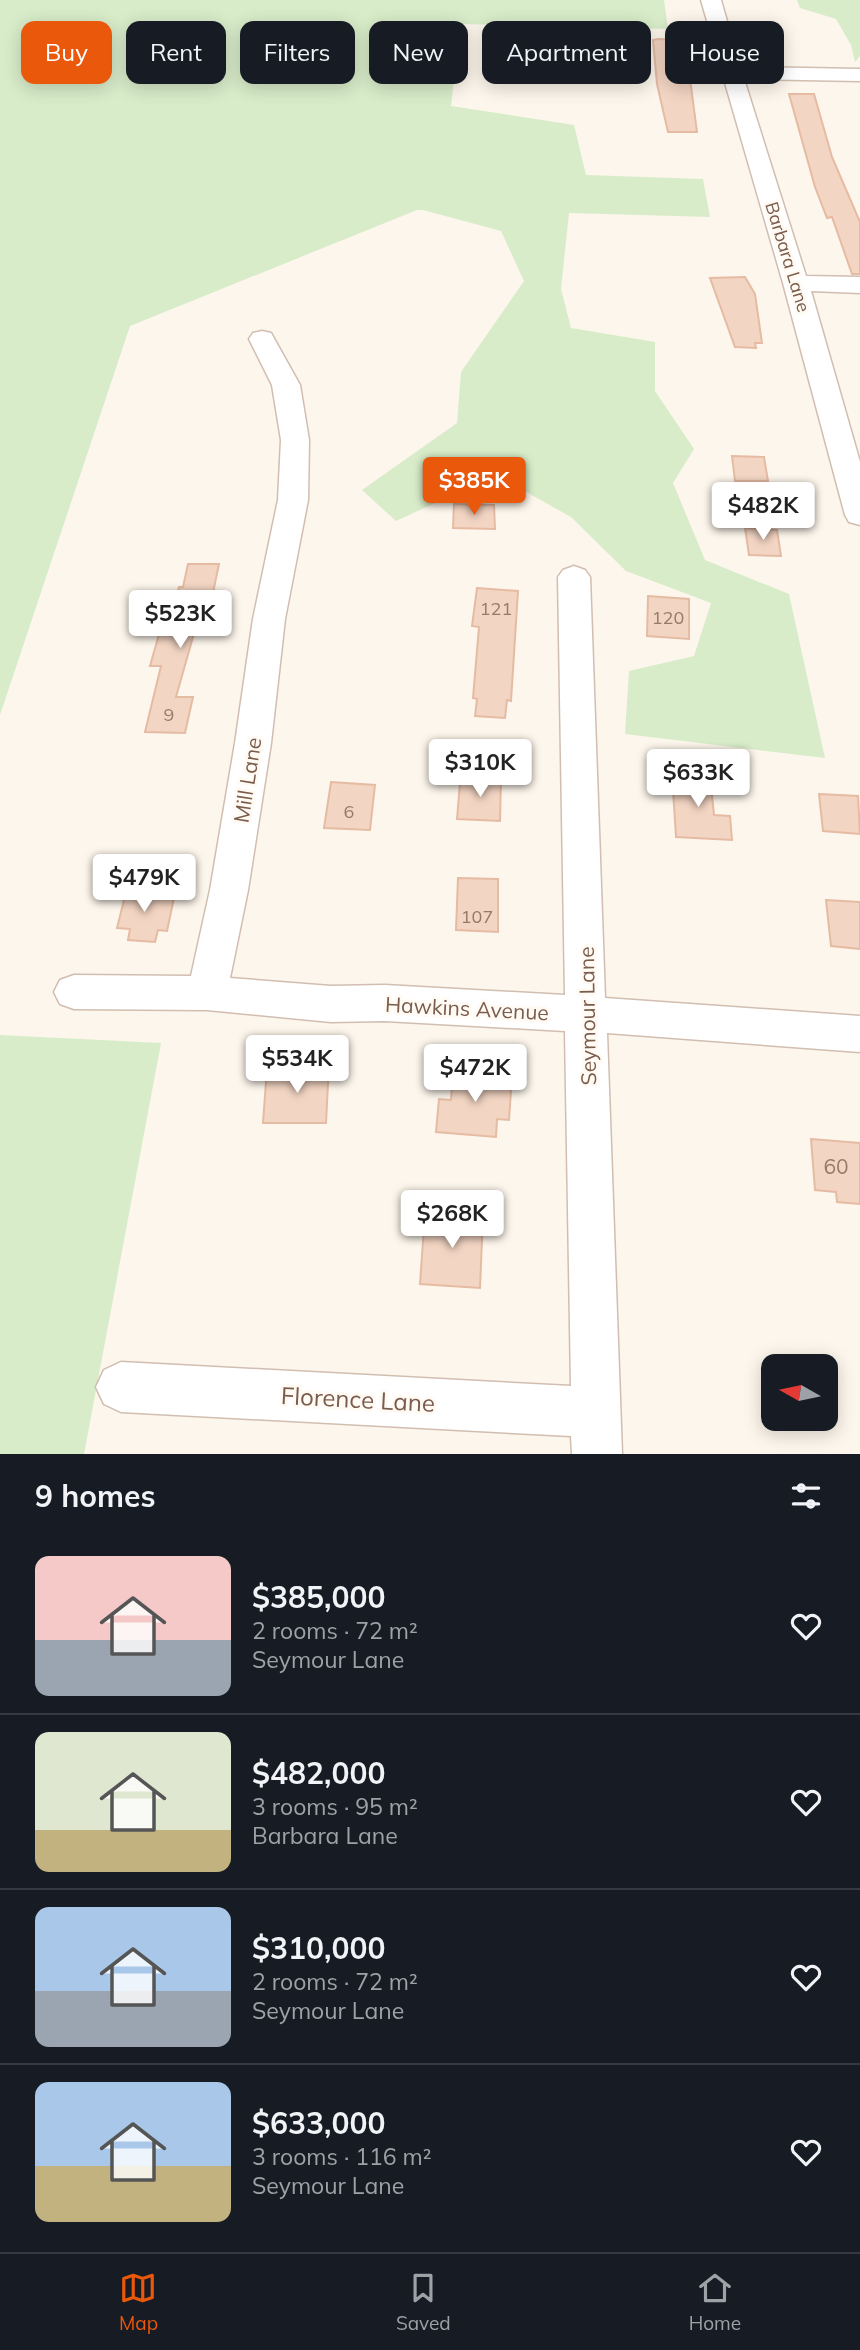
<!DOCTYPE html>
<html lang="en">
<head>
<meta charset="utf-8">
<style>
  :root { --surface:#171b24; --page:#20242c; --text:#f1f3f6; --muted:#9ea1a6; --line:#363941; --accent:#ea580c }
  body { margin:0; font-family:Mulish,sans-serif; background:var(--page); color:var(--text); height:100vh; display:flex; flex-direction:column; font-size:26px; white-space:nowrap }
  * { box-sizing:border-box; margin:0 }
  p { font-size:23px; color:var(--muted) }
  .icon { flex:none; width:38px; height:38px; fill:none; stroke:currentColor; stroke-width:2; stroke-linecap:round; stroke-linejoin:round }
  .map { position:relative; height:1454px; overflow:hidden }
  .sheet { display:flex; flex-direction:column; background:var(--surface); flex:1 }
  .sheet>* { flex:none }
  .banner { position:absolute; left:21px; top:21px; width:819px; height:63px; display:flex; gap:14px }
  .needle { width:46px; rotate:279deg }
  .buttons { position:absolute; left:761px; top:1354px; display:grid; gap:14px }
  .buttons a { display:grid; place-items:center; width:77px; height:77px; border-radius:14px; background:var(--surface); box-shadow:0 4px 18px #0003; font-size:35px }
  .price { position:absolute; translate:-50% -60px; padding:0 16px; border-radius:7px; background:#fff; color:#222; font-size:23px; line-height:46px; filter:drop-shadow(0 2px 4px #0008) }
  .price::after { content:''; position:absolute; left:50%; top:42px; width:21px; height:16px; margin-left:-10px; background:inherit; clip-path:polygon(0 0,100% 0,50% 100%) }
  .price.current { background:var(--accent); color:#fff }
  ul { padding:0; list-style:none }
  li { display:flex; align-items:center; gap:21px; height:175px; padding:0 35px }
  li+li { border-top:2px solid var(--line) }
  li span { display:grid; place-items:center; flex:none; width:196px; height:140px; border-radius:14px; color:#555 }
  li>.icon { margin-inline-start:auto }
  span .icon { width:84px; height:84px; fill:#fffc; stroke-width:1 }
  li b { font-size:30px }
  h2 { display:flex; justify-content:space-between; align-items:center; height:84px; padding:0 35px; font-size:30px }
  .tag { padding:0 24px; border-radius:14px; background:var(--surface); box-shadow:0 4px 18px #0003; font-size:24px; line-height:63px }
  .tag.current { background:var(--accent); color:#fff }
  .dock { display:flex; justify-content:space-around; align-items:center; height:98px; border-top:2px solid var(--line); background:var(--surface); font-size:19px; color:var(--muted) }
  .dock a { display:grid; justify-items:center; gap:4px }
  .dock .current { color:var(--accent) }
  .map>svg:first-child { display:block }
  .green { fill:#d8ecc9 }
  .building { fill:#f3d5c3; stroke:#e6bba3; stroke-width:2 }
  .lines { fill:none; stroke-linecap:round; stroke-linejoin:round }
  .street-casing { stroke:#d1beb0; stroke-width:3 }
  .street { fill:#fff; fill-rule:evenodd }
  .labels { text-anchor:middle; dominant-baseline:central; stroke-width:6; stroke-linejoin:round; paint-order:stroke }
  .far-street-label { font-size:18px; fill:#7a5c4d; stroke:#fffaf3 }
  .number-label { font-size:18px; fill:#987a6a }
  .street-label { font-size:21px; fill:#7a5c4d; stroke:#fffaf3 }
  .near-number-label { font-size:21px; fill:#987a6a }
  .near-street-label { font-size:24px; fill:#7a5c4d; stroke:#fffaf3 }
</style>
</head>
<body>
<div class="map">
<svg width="860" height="1454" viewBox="0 0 860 1454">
  <rect width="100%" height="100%" fill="#fdf6ec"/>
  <g class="green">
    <polygon points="0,0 664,0 668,29 460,24 451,106 574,125 586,175 703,179 710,217 569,213 561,289 571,328 655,342 655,391 694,449 673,483 705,560 789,594 825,758 625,734 629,671 694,656 711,603 626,571 571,517 496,475 396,521 362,490 457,423 461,372 524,281 501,231 423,210 417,210 130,326 0,715"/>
    <polygon points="797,0 860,0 860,56 855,62 851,45 836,19 800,8"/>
    <polygon points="0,1035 161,1043 84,1454 0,1454"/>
  </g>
  <g class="building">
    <polygon points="658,39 680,40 683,71 689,71 697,132 668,132 657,84 653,40"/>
    <polygon points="789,94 814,94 832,157 860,222 860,274 852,274 832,217 827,218 815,187"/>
    <polygon points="745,277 755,294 762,343 755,343 756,348 735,347 710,278"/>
    <polygon points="732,456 764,457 768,481 735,481"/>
    <polygon points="454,504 494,505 495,529 453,528"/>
    <polygon points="745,528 777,530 781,556 749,555"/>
    <polygon points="188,564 219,564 209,612 200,612 176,697 193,697 185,733 145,732 161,666 150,666 159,634 168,635 179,587 183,587"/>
    <polygon points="477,588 518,591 511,701 507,700 505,718 475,716 477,699 473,698 479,627 472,626"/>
    <polygon points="648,596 689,599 689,639 647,636"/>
    <polygon points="672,774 710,775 714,815 730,816 732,840 676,837"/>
    <polygon points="465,777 501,779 500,821 457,819 460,783 465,783"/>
    <polygon points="331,782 375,785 370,830 324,828"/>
    <polygon points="819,794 858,796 860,834 823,831"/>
    <polygon points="458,878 498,879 498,932 456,930"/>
    <polygon points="128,884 152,886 149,897 174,898 167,931 158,930 155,942 128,940 130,929 117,928"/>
    <polygon points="826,900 860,902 860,949 831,946"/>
    <polygon points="329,1064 326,1123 263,1123 267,1068"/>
    <polygon points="453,1071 512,1076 509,1120 497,1119 496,1137 436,1132 439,1099 451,1100"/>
    <polygon points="811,1139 860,1143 860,1204 837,1202 836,1192 815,1190"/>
    <polygon points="425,1213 483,1216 480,1288 420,1284"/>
  </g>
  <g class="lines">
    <g class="street-casing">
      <g id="street">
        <polygon points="701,0 721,0 740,67 860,69 860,81 744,79 806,276 860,277 860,293 811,291 860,462 860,525 849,522 845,515 783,283"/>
        <polygon points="262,331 271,333 300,385 309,440 308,500 285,619 271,743 248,890 230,978 331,986 385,985 565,995 558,577 563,570 574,566 585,570 590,577 605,998 860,1016 860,1052 607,1033 622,1454 572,1454 571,1436 121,1412 104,1404 96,1387 104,1370 121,1362 571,1386 565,1031 385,1021 331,1022 207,1010 74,1009 60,1004 54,992 60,980 74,975 191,976 210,890 235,743 253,619 278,500 281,440 272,385 249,339 253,333"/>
      </g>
    </g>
    <use href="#street" class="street"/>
  </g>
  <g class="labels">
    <g class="far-street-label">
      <text transform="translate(788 257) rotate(73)">Barbara Lane</text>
    </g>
    <g class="number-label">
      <text x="496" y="608">121</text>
      <text x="668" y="617">120</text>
      <text x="169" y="714">9</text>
      <text x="349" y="811">6</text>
      <text x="477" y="916">107</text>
    </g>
    <g class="street-label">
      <text transform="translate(247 780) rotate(-81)">Mill Lane</text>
      <text transform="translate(467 1008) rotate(3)">Hawkins Avenue</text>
      <text transform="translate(587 1016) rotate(-91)">Seymour Lane</text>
    </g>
    <g class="near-number-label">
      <text x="836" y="1166">60</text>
    </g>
    <g class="near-street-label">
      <text transform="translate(358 1399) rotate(3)">Florence Lane</text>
    </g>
  </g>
</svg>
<div class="buttons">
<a><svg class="needle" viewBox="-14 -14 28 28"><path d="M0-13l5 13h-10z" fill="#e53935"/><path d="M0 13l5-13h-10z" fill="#9ea1a6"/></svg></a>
</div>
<b class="price current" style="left:474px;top:517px">$385K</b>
<b class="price" style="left:763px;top:542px">$482K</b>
<b class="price" style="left:180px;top:650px">$523K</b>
<b class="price" style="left:480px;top:799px">$310K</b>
<b class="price" style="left:698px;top:809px">$633K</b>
<b class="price" style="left:144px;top:914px">$479K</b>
<b class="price" style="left:297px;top:1095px">$534K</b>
<b class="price" style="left:475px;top:1104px">$472K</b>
<b class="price" style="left:452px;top:1250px">$268K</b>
<div class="banner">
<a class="tag current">Buy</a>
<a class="tag">Rent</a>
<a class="tag">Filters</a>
<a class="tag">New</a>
<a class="tag">Apartment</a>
<a class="tag">House</a>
</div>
</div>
<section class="sheet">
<h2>9 homes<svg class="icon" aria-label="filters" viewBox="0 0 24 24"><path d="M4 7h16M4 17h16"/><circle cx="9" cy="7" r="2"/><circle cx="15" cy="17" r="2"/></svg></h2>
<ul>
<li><span style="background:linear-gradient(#f6c9c9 60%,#9aa5b1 0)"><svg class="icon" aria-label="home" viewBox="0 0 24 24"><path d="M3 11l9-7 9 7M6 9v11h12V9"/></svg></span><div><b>$385,000</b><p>2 rooms · 72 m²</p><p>Seymour Lane</p></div><svg class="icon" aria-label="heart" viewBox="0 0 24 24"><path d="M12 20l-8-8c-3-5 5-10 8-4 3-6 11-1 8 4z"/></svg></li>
<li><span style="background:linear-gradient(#dfe7d0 70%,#c2b280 0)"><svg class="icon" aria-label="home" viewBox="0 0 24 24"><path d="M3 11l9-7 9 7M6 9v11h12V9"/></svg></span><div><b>$482,000</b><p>3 rooms · 95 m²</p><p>Barbara Lane</p></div><svg class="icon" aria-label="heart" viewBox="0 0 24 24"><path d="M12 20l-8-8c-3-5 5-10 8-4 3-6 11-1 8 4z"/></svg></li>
<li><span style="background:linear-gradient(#a9c7e8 60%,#9aa5b1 0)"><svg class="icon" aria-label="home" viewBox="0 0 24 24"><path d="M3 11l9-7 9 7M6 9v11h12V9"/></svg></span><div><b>$310,000</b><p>2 rooms · 72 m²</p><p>Seymour Lane</p></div><svg class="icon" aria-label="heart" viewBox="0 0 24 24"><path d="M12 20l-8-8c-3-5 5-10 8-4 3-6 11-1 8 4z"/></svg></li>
<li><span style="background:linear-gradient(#a9c7e8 60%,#c2b280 0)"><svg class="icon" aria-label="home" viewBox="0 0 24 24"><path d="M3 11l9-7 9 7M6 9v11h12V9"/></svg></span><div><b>$633,000</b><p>3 rooms · 116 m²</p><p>Seymour Lane</p></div><svg class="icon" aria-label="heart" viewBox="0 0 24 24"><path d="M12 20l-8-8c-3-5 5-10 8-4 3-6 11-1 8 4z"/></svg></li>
</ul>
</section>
<nav class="dock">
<a class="current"><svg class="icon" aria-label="map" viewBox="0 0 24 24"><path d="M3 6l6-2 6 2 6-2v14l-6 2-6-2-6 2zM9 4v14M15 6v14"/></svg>Map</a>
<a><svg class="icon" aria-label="saved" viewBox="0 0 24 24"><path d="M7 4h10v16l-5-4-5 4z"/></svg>Saved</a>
<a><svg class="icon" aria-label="home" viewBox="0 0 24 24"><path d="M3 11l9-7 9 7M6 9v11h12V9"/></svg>Home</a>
</nav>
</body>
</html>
